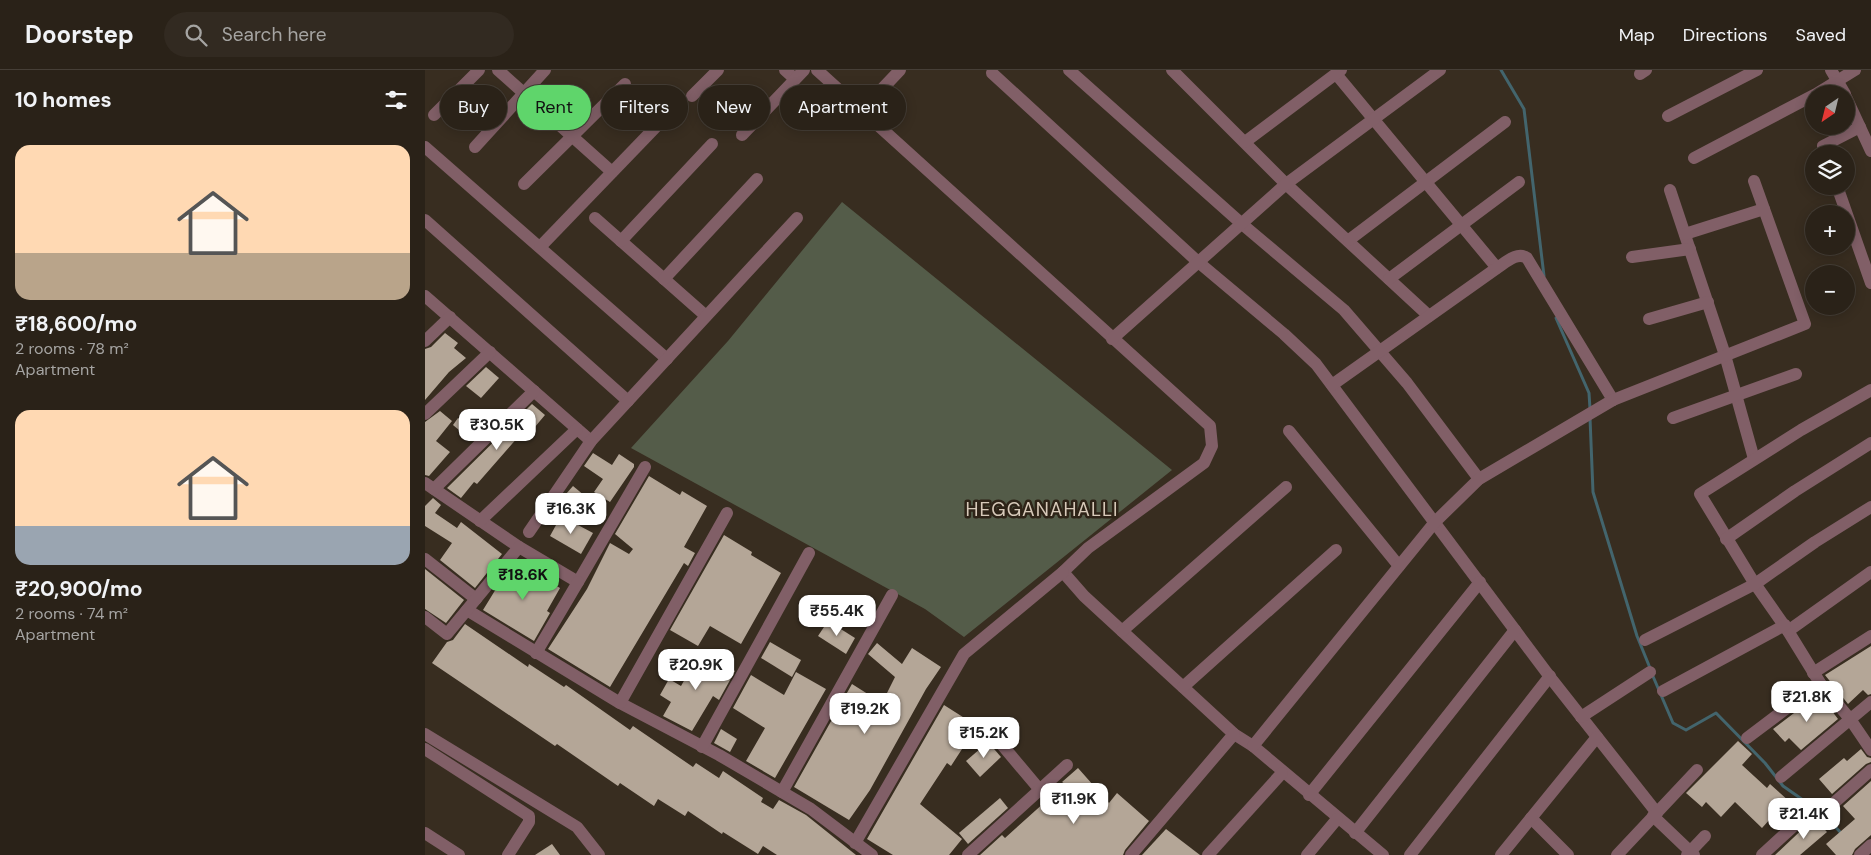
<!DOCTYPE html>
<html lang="en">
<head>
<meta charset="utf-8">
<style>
  :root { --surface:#2a2218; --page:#322a21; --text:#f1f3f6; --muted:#a5a4a2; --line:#463f37; --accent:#5fd56b }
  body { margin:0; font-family:"DM Sans",sans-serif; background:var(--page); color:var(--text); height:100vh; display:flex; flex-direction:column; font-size:19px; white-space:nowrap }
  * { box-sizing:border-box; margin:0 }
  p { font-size:16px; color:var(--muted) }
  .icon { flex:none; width:28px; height:28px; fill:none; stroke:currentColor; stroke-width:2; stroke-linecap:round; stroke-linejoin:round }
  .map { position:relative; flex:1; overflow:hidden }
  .drawer { display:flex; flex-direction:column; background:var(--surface); width:425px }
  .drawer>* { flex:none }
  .hud { position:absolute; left:15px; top:15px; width:475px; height:45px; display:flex; gap:10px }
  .needle { width:32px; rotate:215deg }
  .tools { position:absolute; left:1380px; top:15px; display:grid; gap:10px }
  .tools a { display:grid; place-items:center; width:50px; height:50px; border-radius:50%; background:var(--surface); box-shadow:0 2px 12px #0003,0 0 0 1px var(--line); font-size:25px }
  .price { position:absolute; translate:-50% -42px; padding:0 11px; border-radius:10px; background:#fff; color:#222; font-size:16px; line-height:32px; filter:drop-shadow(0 1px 2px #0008) }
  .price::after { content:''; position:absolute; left:50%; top:30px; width:15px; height:11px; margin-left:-8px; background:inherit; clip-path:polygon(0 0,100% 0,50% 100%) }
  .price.active { background:var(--accent); color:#111 }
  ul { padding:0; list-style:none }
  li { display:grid; align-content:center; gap:10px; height:265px; padding:0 15px }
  li span { display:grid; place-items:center; height:155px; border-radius:15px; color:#555 }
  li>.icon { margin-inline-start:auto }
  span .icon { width:90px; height:90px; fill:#fffc; stroke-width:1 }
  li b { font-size:21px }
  h2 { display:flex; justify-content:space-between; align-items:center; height:60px; padding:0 15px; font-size:21px }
  .tag { padding:0 18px; border-radius:22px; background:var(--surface); box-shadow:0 2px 12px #0003,0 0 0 1px var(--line); font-size:18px; line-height:45px }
  .tag.active { background:var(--accent); color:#111 }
  header { display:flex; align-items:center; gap:30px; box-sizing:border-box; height:70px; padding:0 25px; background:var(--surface); border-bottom:1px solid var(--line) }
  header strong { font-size:24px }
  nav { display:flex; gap:28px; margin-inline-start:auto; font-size:18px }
  .search { width:350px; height:45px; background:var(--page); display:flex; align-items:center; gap:12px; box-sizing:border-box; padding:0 18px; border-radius:28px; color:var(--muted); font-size:19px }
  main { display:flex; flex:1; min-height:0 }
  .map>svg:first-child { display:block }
  .green { fill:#545c49 }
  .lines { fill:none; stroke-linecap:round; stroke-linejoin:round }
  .stream { stroke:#43656d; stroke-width:3 }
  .building { fill:#b4a697 }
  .minor { stroke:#815f67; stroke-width:12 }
  .labels { text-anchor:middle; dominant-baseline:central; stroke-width:5; stroke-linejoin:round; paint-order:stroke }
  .quarter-label { font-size:19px; letter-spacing:1px; fill:#d7c9b9; stroke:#2e2317 }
</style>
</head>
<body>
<header>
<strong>Doorstep</strong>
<div class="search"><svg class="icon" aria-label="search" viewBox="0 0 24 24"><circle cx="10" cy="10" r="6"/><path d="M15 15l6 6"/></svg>Search here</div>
<nav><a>Map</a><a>Directions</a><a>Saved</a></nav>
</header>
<main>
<section class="drawer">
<h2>10 homes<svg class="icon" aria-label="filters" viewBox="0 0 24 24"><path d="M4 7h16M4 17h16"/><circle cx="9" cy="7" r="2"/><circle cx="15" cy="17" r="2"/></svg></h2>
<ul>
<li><span style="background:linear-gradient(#ffd9b3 70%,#b9a48a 0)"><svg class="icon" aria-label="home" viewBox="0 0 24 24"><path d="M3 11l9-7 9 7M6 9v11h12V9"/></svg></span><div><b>₹18,600/mo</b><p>2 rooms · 78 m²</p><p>Apartment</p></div></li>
<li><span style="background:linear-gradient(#ffd9b3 75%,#9aa5b1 0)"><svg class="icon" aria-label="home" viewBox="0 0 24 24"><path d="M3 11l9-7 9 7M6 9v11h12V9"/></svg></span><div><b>₹20,900/mo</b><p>2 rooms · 74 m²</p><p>Apartment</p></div></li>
</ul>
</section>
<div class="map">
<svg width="1446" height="785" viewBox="0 0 1446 785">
  <rect width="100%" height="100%" fill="#382d20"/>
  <polygon class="green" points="417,132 747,400 539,567 500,539 206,378 303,271"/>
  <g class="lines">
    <g class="stream">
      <polyline points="1076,0 1099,39 1119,206"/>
      <polyline points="1131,248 1164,323 1165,339"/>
      <polyline points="1165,348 1168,422 1212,566 1225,598"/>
      <polyline points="1227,604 1248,653 1261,660 1291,643 1340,693 1358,716 1398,744 1417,764"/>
    </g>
  </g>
  <g class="building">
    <polygon points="20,263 33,273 29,278 41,288 24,302 0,330 0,279 6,277"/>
    <polygon points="61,297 74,308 56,328 41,316"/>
    <polygon points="107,334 120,345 99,370 94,366 52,414 49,412 36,428 22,418"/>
    <polygon points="15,341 27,351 11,371 25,382 4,406 0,405 0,352"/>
    <polygon points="33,348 47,359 41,366 28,355"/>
    <polygon points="168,383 187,395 194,384 209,394 209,397 185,432 169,422 178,409 159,396"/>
    <polygon points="224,406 255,425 257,421 282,436 259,477 270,483 263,496 259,493 185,617 123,579 162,519 185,473 204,484 208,479 190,464"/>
    <polygon points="148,416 166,431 160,439 141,424"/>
    <polygon points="8,428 16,435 10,443 32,458 36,452 77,484 50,518 15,490 27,473 0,456 0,436"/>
    <polygon points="136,446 168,463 156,484 125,466"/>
    <polygon points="299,465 327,482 326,485 356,503 316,574 285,556 273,576 245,560"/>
    <polygon points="92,492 135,518 122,541 125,543 109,571 58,540 74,514"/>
    <polygon points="0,499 39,530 21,553 0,539"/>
    <polygon points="403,551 430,568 421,584 393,566"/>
    <polygon points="40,554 103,597 104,594 139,617 141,615 205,660 208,656 268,697 271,693 294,708 298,701 338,728 336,732 348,739 354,730 381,745 431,785 352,785 338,776 333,784 298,762 297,764 263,741 260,746 233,729 229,736 195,713 193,716 132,674 130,676 7,593 22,572 28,570"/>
    <polygon points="345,572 376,590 367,607 336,588"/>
    <polygon points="452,573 477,594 487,578 516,597 501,619 445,720 424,750 369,717 427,614 457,633 470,607 443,584"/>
    <polygon points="1446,576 1446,624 1443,625 1438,620 1423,634 1400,605"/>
    <polygon points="276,581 310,601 294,630 288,626 267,661 238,646 246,632 235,625 244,609 256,616"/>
    <polygon points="371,602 401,619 350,708 321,691 340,658 308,638 326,605 359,625"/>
    <polygon points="1394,624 1413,649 1376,680 1364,668 1360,672 1348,659"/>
    <polygon points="519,635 552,656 526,696 522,693 495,734 537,769 524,785 468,785 442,769"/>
    <polygon points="296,659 312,669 305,682 289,673"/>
    <polygon points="1313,671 1327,684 1317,695 1342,718 1345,714 1374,740 1355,757 1346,748 1337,758 1310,732 1296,747 1281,732 1277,737 1261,723"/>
    <polygon points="563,672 576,687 555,707 541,691"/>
    <polygon points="1436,679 1442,687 1446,688 1446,692 1441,694 1407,724 1394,709 1419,688 1422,691"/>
    <polygon points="653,698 684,733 692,723 724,751 700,780 698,785 555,785 577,765 580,768 640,714 637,712"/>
    <polygon points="1446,711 1446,765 1430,779 1427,785 1411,785 1401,774 1430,749 1418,736"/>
    <polygon points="575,728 583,738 543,774 534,763"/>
    <polygon points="1386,751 1389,753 1392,751 1402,762 1375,785 1350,785"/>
    <polygon points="741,759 775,785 717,785"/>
    <polygon points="127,774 135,785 110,785"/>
  </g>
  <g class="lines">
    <g class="minor">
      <polyline points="73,0 187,102"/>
      <polyline points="360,0 370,9"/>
      <polyline points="392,0 785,356 787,376 779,393 663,478 638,502 659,526 809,664 828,676 958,785"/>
      <polyline points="644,0 817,154 919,240 982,313 1054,409"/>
      <polyline points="747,0 861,114 1004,246"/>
      <polyline points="1406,0 1420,24"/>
      <polyline points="567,3 772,191 859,264 891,294 1128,611 1232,743"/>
      <polyline points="911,4 1072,198"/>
      <polyline points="1215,4 1221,0"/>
      <polyline points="1391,24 1430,0"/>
      <polyline points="267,26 293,0"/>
      <polyline points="1421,27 1446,81"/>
      <polyline points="437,40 475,0"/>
      <polyline points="9,45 54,0"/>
      <polyline points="1243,46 1332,0"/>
      <polyline points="317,65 379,0"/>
      <polyline points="820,72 916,0"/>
      <polyline points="0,77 242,289"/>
      <polyline points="50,77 120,0"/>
      <polyline points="1400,84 1398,76 1435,57"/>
      <polyline points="1269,88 1389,25"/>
      <polyline points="99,114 200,14"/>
      <polyline points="1412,116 1446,213"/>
      <polyline points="1245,120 1300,285 1329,389"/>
      <polyline points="170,148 281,246"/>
      <polyline points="0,150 203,331"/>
      <polyline points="1260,164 1339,139"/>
      <polyline points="924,170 1080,52"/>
      <polyline points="196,171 287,74"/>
      <polyline points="115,177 249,38"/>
      <polyline points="1207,187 1265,179"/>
      <polyline points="239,209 332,109"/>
      <polyline points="964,209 1094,112"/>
      <polyline points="0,226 166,371"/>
      <polyline points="1224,249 1283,232"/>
      <polyline points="687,269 861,114 1015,0"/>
      <polyline points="0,271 25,247"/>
      <path d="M907,315L1072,198C1080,193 1092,181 1102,188L1188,330"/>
      <polyline points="1446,320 1376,360 1275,424 1328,511 1363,561 1395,613 1425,649 1446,680"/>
      <polyline points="0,344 65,282"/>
      <polyline points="1248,348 1371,304"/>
      <polyline points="864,361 974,496"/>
      <polyline points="0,413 94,477 153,512 220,397"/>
      <polyline points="9,419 109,321"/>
      <polyline points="55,451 152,359"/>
      <polyline points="104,462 166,371 372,148"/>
      <polyline points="1301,469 1370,421 1446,373"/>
      <polyline points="0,489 51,529"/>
      <polyline points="42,540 195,633 294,685 386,739 447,785"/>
      <polyline points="0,547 22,564 94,477"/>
      <polyline points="697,561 861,417"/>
      <polyline points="1363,561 1446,502"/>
      <polyline points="1220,570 1330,514 1390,472 1446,437"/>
      <polyline points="111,583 153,512"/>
      <polyline points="1388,603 1446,566"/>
      <polyline points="758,617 911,480"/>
      <polyline points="1238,621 1360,555"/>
      <polyline points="195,633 302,443"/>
      <polyline points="1156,647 1225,602"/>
      <polyline points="567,663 615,720"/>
      <polyline points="0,664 152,757 174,785"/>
      <polyline points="1322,668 1395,613"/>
      <polyline points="828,676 1010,452 1054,409 1188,330 1380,254 1329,111"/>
      <polyline points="277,677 384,483"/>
      <polyline points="0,679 104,746 104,752 83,785"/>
      <polyline points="1356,707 1446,632"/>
      <polyline points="357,722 467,525"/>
      <polyline points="884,725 1055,512"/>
      <polyline points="1410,732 1446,700"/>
      <polyline points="1228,746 1269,785"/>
      <polyline points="1106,748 1143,785"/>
      <polyline points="0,763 34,785"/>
      <polyline points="930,763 1090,560"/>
      <polyline points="430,773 539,584 638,502"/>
      <polyline points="543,785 642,695"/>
      <polyline points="706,785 809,664"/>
      <polyline points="783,785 857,703"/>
      <polyline points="882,785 912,749"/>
      <polyline points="985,785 1125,606"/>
      <polyline points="1076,785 1172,667"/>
      <polyline points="1192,785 1272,700"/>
      <polyline points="1262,785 1280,766"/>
      <polyline points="1337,785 1385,741"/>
      <polyline points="1435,785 1446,775"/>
    </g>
  </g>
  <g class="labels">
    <g class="quarter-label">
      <text x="617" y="439">HEGGANAHALLI</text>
    </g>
  </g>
</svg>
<div class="tools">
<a><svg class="needle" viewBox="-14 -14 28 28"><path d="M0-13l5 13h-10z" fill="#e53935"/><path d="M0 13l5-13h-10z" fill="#a5a4a2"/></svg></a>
<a><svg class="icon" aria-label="layers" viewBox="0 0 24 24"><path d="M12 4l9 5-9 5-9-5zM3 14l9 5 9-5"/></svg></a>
<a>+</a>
<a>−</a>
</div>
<b class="price" style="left:72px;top:381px">₹30.5K</b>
<b class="price" style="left:146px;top:465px">₹16.3K</b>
<b class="price active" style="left:98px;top:531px">₹18.6K</b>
<b class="price" style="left:412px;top:567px">₹55.4K</b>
<b class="price" style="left:271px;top:621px">₹20.9K</b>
<b class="price" style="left:1382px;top:653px">₹21.8K</b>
<b class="price" style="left:440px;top:665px">₹19.2K</b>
<b class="price" style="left:559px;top:689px">₹15.2K</b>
<b class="price" style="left:649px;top:755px">₹11.9K</b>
<b class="price" style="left:1379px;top:770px">₹21.4K</b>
<div class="hud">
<a class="tag">Buy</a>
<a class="tag active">Rent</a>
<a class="tag">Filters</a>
<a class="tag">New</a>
<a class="tag">Apartment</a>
</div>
</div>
</main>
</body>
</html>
